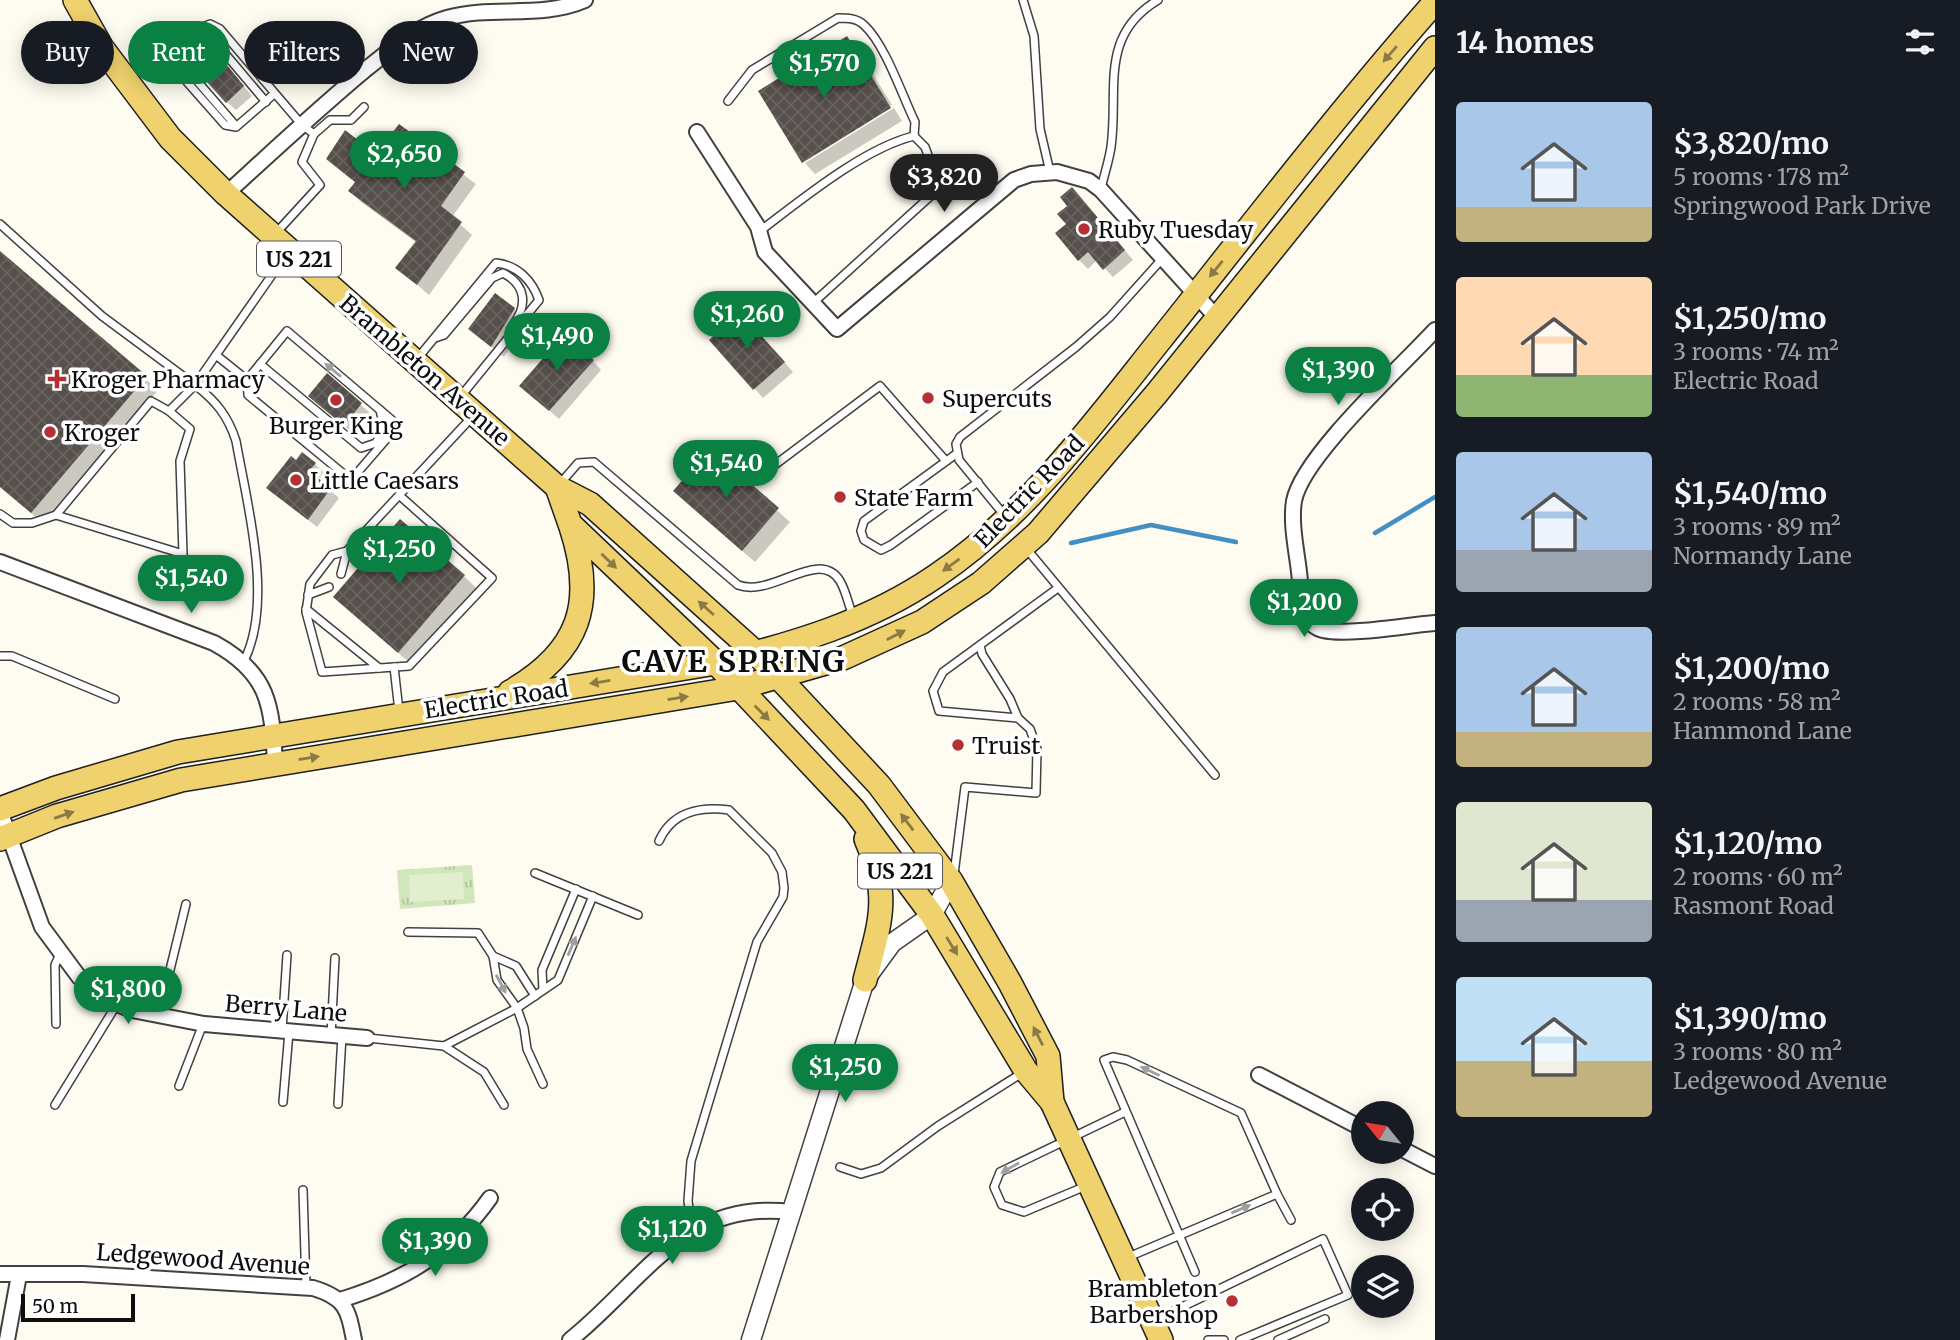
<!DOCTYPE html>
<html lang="en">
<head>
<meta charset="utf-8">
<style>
  :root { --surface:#171b24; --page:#20242c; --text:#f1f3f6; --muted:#9ea1a6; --accent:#0b8043 }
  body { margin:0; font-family:Merriweather,serif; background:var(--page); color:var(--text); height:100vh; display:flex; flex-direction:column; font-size:26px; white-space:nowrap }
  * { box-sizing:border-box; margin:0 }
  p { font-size:23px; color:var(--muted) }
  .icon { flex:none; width:38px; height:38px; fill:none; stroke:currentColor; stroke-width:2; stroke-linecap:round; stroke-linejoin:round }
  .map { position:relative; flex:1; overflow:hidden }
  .sheet { display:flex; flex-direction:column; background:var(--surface); width:525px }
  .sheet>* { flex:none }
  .top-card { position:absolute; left:21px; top:21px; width:665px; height:63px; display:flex; gap:14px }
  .needle { width:46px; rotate:300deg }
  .tools { position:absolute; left:1351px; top:1101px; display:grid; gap:14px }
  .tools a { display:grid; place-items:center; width:63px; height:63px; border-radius:50%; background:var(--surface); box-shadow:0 4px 18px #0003; font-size:35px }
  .scale { position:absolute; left:21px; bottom:18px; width:114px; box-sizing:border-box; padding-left:7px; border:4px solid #0e0e0e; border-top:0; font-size:19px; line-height:24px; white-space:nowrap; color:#0e0e0e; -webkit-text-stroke:5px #fff; paint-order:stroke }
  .price { position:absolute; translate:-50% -60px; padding:0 16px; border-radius:24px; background:var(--accent); color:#fff; font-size:23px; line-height:46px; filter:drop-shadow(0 2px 4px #0008) }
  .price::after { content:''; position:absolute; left:50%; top:42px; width:21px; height:16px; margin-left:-10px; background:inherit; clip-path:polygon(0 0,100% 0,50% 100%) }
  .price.active { background:#222; color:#fff }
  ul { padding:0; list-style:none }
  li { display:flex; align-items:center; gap:21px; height:175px; padding:0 21px }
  li span { display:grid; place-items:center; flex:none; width:196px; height:140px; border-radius:7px; color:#555 }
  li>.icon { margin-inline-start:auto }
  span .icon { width:84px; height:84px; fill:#fffc; stroke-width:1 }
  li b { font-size:30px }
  h2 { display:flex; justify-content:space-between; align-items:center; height:84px; padding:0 21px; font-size:30px }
  .pill { padding:0 24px; border-radius:32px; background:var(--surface); box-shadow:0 4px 18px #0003; font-size:24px; line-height:63px }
  .pill.active { background:var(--accent); color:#fff }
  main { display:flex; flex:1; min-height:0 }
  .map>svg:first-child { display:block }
  .grass { fill:url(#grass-tufts) }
  .pitch { fill:#e2eecd }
  .shadow { fill:#0003 }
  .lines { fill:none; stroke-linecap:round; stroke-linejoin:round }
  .stream { stroke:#438fc4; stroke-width:4.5 }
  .building { fill:url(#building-cross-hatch) }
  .service-casing { stroke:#414141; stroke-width:10 }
  .minor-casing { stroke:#414141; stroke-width:18 }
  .tertiary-casing { stroke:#414141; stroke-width:21 }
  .primary-casing { stroke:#1f1f1f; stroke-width:26 }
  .service { stroke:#fff; stroke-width:7 }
  .minor { stroke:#fff; stroke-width:14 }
  .tertiary { stroke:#fff; stroke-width:18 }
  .primary { stroke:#efd26e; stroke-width:23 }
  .oneway { fill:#8a7a43 }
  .oneway2 { fill:#9f9f9f }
  .poi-dot { fill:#b52f33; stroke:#fff; stroke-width:2.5 }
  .labels { text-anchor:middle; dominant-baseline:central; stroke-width:7; stroke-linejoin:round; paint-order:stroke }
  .shield { fill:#fff; stroke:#565656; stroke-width:2 }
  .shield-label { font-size:21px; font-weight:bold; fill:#0e0e0e }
  .poi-label { font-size:23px; fill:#0e0e0e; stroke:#fff; text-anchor:start }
  .street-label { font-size:23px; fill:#0e0e0e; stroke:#fff }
  .district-label { font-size:30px; font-weight:bold; letter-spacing:2px; fill:#0e0e0e; stroke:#fff }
</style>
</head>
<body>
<main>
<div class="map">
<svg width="1435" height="1340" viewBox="0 0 1435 1340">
  <defs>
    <pattern id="grass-tufts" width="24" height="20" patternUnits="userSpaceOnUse" patternTransform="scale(1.75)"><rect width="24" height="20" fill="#d1e6bb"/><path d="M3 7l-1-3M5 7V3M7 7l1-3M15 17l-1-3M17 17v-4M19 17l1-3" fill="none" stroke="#b2c4a0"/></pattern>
    <pattern id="building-cross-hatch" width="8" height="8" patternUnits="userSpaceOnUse" patternTransform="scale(1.75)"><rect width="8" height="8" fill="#564f4b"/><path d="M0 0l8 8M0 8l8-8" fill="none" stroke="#696461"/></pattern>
  </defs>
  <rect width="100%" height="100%" fill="#fefbf0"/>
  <polygon class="grass" points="472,865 475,903 400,909 397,870"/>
  <polygon class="pitch" points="463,872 464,899 410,902 409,875"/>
  <g class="shadow">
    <polygon points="846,39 859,51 892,105 804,159 804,162 760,91"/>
    <polygon points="227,66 252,96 236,110 227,102"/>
    <polygon points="894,108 902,121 815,174 805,163"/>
    <polygon points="400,127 476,184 452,217 472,235 429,295 398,268 417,243 361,202 350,191 356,183 328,159 376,157"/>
    <polygon points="1081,198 1133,260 1113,277 1097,260 1088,269 1079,260 1068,225"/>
    <polygon points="5,258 158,390 44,524 0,487 0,264"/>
    <polygon points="514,309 526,322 504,357 470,329"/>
    <polygon points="749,323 793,372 763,398 711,340"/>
    <polygon points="593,361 601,370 559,419 531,394"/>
    <polygon points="327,376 370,413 354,434 320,405"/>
    <polygon points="710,450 790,522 755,562 687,503"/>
    <polygon points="296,462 315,464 324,473 318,480 339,498 317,527 268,488"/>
    <polygon points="464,576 476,588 411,664 348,609"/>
  </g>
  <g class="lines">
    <g class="stream">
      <polyline points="1375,533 1435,497"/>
      <polyline points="1071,543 1151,525 1236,542"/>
    </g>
  </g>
  <g class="building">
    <polygon points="847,36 891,108 802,163 758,91"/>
    <polygon points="218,54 244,86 226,103 198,72"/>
    <polygon points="399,124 465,172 441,206 462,222 417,285 395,268 416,241 348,191 355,182 326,159 345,130 376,154"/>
    <polygon points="1072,187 1125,250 1103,270 1088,252 1078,261 1055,233 1066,224 1057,214 1067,206 1060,197"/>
    <polygon points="0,251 147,376 31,513 0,487"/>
    <polygon points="495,293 515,308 491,347 468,329"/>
    <polygon points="740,312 785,362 753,390 709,340"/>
    <polygon points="564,334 594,360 549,411 519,386"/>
    <polygon points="327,373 362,403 344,426 308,396"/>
    <polygon points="710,448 779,508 742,551 673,491"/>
    <polygon points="302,452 316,463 309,471 331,488 308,520 266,488 291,456 296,460"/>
    <polygon points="400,519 465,575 398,653 333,597"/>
  </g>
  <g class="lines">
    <g class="service-casing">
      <g id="service">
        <polyline points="1023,0 1034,36 1040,129 1050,172"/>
        <polyline points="274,94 236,127 225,125 172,65 171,51 196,30 210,24 220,29 302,125 314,134"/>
        <path d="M728,101L752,70L838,18C847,18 857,18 864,25C885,44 902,95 915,122L914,136"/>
        <path d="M236,126L178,59C180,48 192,40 202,35L211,37L266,102"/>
        <path d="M1101,189C1104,175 1109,161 1111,147C1119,90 1098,36 1158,0"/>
        <polyline points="0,224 102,316 195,385 169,411 151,401 56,515 32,523 13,523 0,514"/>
        <path d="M760,231C801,200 864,148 914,136L925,147L939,185L935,192L813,303"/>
        <polyline points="276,233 320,185 302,162 314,134 330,120 351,120 364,107"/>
        <path d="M435,338L444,335L492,278L503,273C526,285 528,305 513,325"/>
        <polyline points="216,355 247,380 287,331 393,421 389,436 351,480 248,395 247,380"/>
        <path d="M417,359L496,263C517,265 532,280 539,300L461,396"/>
        <polyline points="260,364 361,448 376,443 384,428 380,410"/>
        <polyline points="956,454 864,521 861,531 864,540 881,550 891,545 978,482"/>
        <polyline points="772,467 880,386 946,461"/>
        <path d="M559,485L578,463L594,462L738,585C772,598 819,547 840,581C846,591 849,606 853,617"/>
        <polyline points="399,495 492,578 409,666 322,672 306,612 310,584 332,555 347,551 472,417"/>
        <polyline points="56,515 183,554 180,461 190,429 169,411"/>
        <polyline points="1005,516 959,460 956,444 960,437 1076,347 1110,317 1162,259"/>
        <polyline points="1025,547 1215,775"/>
        <polyline points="341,574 347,551"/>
        <polyline points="308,595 329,587"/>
        <polyline points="306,609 379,668"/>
        <polyline points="980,645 943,672 933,691 939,711 1018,718"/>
        <polyline points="0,656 12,656 115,699"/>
        <path d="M244,661C274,602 247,504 236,441C228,416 216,401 195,385L288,252"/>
        <polyline points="394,667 399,711"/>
        <path d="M659,841C672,812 700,806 729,810L772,853L782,872L784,888L783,897L757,942L691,1161L688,1201L692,1230"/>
        <polyline points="535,873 638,915"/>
        <polyline points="954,874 965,787 1036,793 1037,749 1030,729 1018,718 1010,699 982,654 980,645 1058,588"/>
        <polyline points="408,932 478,933 493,956 497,980 517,1008 524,1028 527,1049 543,1084"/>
        <polyline points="493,956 516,966 535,996"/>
        <polyline points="543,990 542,970 576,889"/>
        <polyline points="159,1015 186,904"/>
        <polyline points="56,1024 55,965 60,954"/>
        <polyline points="282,1030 287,955"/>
        <polyline points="331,1036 335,958"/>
        <polyline points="368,1038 444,1046 517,1008 558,980 593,896"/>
        <polyline points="444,1046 484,1072 504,1105"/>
        <polyline points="179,1086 203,1024"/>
        <polyline points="283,1102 289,1032"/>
        <polyline points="338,1104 342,1036"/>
        <polyline points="55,1105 117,1004"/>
        <polyline points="840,1167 861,1174 881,1168 938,1126 1022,1073"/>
        <polyline points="1086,1186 1024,1212 1002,1205 994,1187 1000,1172 1125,1112"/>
        <polyline points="303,1190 306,1287"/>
        <polyline points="1277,1194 1291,1220"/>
        <polyline points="1126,1258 1277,1194 1241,1113 1127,1060 1113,1057 1104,1060 1195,1272"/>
        <polyline points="1157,1319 1323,1239 1348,1295 1240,1340"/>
        <polyline points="1208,1340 1224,1340"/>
        <polyline points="1278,1340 1325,1319"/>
      </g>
    </g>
    <g class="minor-casing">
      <g id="minor">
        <polyline points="697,132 758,227 765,252 837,329 1014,180 1031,174 1057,172 1089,181 1101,190 1217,318"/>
        <path d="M226,194C272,152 318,109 366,69C392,49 415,27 447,18C492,5 541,19 585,0"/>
        <path d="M1435,330C1401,367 1302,457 1294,501C1290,526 1298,556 1300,581C1302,600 1301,624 1323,630C1348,636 1408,625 1435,623"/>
        <path d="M0,562L214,643C269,673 272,705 275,763"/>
        <polyline points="0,811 42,927 79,977 110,1001 132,1010 204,1024 367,1038"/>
        <polyline points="1259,1075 1363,1129"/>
        <polyline points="1402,1149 1435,1166"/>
        <path d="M0,1274H83L313,1288C346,1298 348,1309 354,1340"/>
        <path d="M340,1300C403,1281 451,1253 490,1198"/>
        <polyline points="7,1340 19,1275"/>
        <path d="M570,1340C643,1282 683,1199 791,1212"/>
      </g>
    </g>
    <g class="tertiary-casing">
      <polyline id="tertiary" points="751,1340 865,980 892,943 932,915 951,881"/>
    </g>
    <g class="primary-casing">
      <g id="primary">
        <polyline points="75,0 102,48 170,138 226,194 557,487 590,504 756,653 879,785 951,881 1010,983 1048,1056 1052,1102"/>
        <polyline points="557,487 570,524 716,663 854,810 932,915 1026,1071 1052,1102 1161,1340"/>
        <path d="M510,692C580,652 596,603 571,527"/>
        <path d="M0,809L56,788L178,752L716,663C794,644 869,622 936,576C1028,514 1093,424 1161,339C1251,226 1339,111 1435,2"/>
        <polyline points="0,839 57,816 181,780 738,688 843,658 922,622 981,583 1038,533 1157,393 1435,48"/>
        <path d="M865,980C880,922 891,897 866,839"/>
      </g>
    </g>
    <use href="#service" class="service"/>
    <use href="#minor" class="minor"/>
    <use href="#tertiary" class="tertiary"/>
    <use href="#primary" class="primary"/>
  </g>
  <defs><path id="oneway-solid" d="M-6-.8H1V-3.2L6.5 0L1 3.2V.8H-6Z" transform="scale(1.75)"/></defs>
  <g class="oneway">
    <use href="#oneway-solid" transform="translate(1390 54) rotate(131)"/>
    <use href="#oneway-solid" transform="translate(1216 269) rotate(129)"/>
    <use href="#oneway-solid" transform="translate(609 561) rotate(44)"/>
    <use href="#oneway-solid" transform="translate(951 565) rotate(144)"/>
    <use href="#oneway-solid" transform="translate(706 608) rotate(-138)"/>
    <use href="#oneway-solid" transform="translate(896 635) rotate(-27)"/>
    <use href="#oneway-solid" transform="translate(600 682) rotate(171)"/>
    <use href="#oneway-solid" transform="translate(678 698) rotate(-9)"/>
    <use href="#oneway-solid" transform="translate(762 713) rotate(45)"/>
    <use href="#oneway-solid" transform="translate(309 758) rotate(-9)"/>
    <use href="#oneway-solid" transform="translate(64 815) rotate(-19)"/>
    <use href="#oneway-solid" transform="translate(907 822) rotate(-127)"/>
    <use href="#oneway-solid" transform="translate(952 946) rotate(58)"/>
    <use href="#oneway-solid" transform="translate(1038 1036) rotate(-117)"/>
  </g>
  <g class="oneway2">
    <use href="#oneway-solid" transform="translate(333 370) rotate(-140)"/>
    <use href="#oneway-solid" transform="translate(572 946) rotate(-67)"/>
    <use href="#oneway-solid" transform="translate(501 984) rotate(62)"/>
    <use href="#oneway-solid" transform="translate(1150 1071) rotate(-155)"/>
    <use href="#oneway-solid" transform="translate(1010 1168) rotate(150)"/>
    <use href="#oneway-solid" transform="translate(1241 1209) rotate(-23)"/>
  </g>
  <g class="poi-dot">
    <circle cx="1084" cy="229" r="7"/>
    <path d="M53.5 368.5h7v7h7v7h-7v7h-7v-7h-7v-7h7z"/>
    <circle cx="928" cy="398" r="7"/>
    <circle cx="336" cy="400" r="7"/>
    <circle cx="50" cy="432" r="7"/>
    <circle cx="296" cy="480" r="7"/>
    <circle cx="840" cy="497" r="7"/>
    <circle cx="958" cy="745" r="7"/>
    <circle cx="1232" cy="1301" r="7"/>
  </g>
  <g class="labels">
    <g class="shield">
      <rect x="257" y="241.5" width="84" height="35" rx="5"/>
      <rect x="858" y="853.5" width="84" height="35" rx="5"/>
    </g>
    <g class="shield-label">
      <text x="299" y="259">US 221</text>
      <text x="900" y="871">US 221</text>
    </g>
    <g class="poi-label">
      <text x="1098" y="229">Ruby Tuesday</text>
      <text x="71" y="379">Kroger Pharmacy</text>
      <text x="942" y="398">Supercuts</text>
      <text x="336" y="425" text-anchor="middle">Burger King</text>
      <text x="64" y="432">Kroger</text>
      <text x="310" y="480">Little Caesars</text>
      <text x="854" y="497">State Farm</text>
      <text x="972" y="745">Truist</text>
      <text x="1218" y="1288" text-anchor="end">Brambleton<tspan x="1218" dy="26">Barbershop</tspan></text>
    </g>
    <g class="street-label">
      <text transform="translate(425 370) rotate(41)">Brambleton Avenue</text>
      <text transform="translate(1029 491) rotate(-46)">Electric Road</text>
      <text transform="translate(496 699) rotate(-9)">Electric Road</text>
      <text transform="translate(286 1008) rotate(5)">Berry Lane</text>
      <text transform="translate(203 1259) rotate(4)">Ledgewood Avenue</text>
    </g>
    <g class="district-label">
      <text x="734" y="661">CAVE SPRING</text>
    </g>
  </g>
</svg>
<div class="tools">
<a><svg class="needle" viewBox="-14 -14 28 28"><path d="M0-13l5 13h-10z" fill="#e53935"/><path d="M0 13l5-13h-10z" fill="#9ea1a6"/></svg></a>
<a><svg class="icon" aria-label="locate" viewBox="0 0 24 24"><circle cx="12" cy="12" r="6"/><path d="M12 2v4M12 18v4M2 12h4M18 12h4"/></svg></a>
<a><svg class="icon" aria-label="layers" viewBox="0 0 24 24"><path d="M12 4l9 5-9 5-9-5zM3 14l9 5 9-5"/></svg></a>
</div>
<div class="scale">50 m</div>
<b class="price" style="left:824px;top:100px">$1,570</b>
<b class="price" style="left:404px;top:191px">$2,650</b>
<b class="price active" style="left:944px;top:214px">$3,820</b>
<b class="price" style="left:747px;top:351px">$1,260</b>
<b class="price" style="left:557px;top:373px">$1,490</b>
<b class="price" style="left:1338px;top:407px">$1,390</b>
<b class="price" style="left:726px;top:500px">$1,540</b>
<b class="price" style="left:399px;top:586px">$1,250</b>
<b class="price" style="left:191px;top:615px">$1,540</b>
<b class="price" style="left:1304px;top:639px">$1,200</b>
<b class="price" style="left:128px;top:1026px">$1,800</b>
<b class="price" style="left:845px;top:1104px">$1,250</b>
<b class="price" style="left:672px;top:1266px">$1,120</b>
<b class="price" style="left:435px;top:1278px">$1,390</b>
<div class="top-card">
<a class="pill">Buy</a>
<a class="pill active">Rent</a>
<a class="pill">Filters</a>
<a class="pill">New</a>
</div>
</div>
<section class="sheet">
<h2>14 homes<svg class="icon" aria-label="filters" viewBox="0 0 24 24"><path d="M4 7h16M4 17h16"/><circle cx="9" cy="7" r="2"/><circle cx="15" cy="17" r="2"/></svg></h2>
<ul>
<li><span style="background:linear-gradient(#a9c7e8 75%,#c2b280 0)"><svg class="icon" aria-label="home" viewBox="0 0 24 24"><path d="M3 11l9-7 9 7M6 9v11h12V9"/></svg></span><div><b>$3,820/mo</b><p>5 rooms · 178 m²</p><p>Springwood Park Drive</p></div></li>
<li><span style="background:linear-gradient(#ffd9b3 70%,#8fb573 0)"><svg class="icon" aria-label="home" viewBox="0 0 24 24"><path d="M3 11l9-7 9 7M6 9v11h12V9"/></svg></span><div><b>$1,250/mo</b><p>3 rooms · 74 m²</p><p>Electric Road</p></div></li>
<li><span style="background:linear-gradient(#a9c7e8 70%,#9aa5b1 0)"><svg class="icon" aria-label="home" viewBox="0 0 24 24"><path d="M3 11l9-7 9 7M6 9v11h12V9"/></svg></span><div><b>$1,540/mo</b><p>3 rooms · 89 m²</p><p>Normandy Lane</p></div></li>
<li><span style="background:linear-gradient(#a9c7e8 75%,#c2b280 0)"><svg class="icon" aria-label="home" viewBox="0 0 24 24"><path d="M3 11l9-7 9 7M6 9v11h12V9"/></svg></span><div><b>$1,200/mo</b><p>2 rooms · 58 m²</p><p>Hammond Lane</p></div></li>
<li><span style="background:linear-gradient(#dfe7d0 70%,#9aa5b1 0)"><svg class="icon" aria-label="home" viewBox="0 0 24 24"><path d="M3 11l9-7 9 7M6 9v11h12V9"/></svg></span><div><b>$1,120/mo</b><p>2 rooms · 60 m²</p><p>Rasmont Road</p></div></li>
<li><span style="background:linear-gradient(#bfe0f5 60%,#c2b280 0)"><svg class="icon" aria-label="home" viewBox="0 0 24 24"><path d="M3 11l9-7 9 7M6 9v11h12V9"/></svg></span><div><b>$1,390/mo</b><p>3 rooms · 80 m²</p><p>Ledgewood Avenue</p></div></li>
</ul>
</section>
</main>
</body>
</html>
